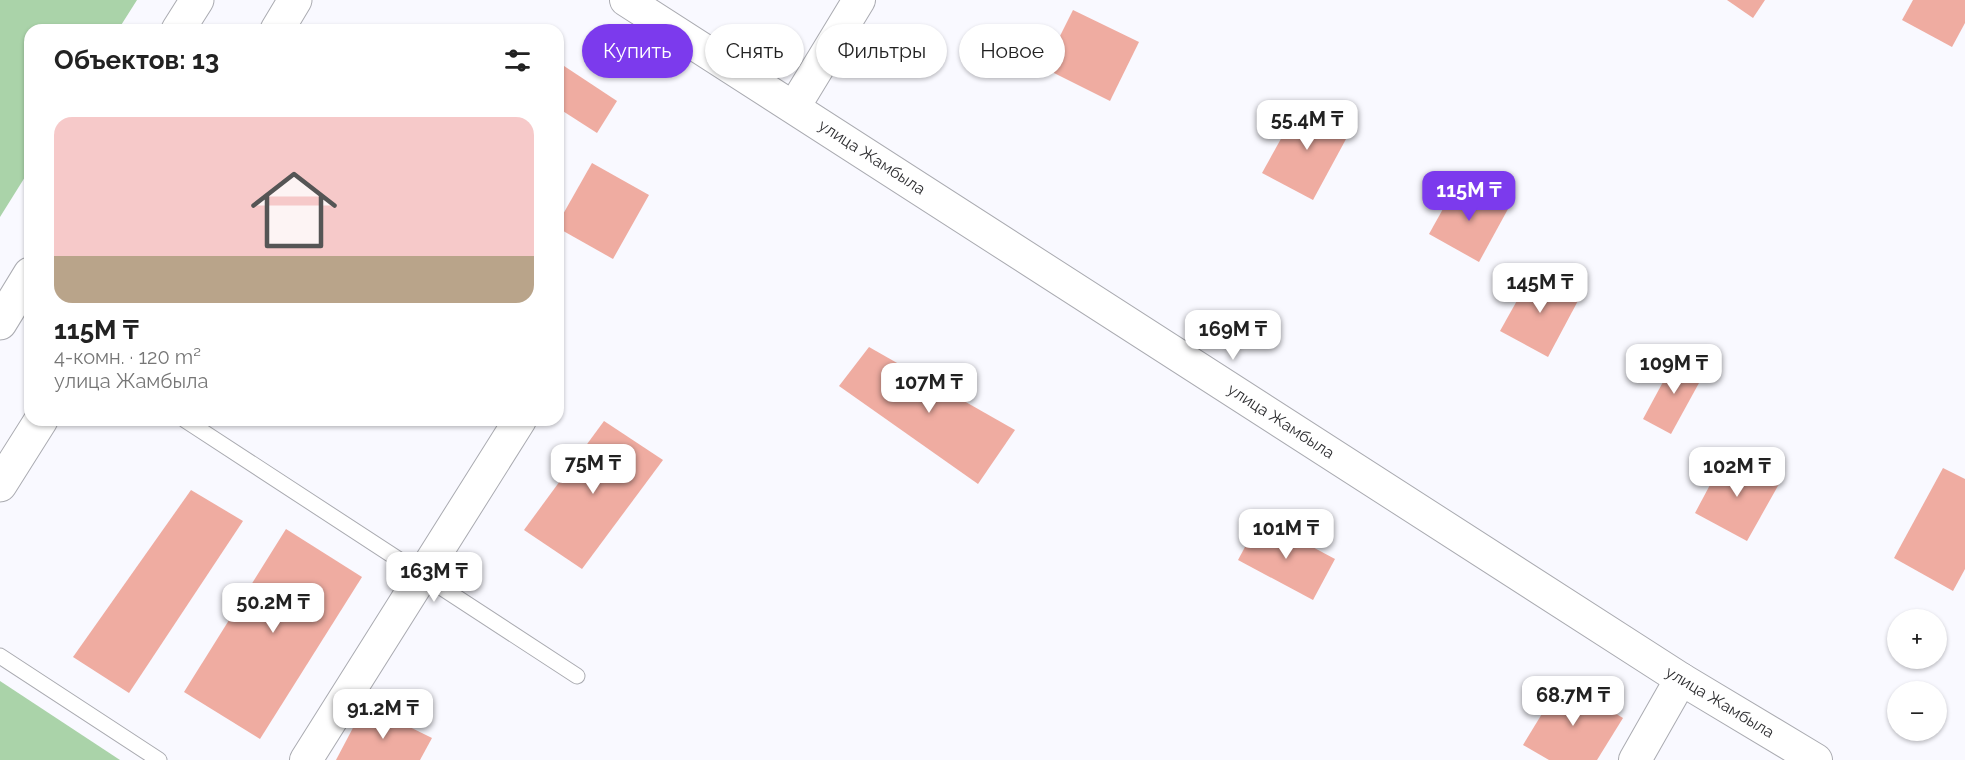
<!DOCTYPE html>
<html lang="ru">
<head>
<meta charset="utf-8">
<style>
  :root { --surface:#fff; --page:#f6f6f6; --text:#222; --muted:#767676; --accent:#7c3aed }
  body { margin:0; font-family:Raleway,sans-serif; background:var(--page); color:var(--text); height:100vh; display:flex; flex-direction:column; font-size:22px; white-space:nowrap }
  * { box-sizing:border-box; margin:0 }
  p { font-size:20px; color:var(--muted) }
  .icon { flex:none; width:33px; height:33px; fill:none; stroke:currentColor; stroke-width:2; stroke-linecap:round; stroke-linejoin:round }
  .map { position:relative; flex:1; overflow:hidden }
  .side { position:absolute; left:24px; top:24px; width:540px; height:402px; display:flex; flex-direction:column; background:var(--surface); border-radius:18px; box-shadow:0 2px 4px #0004 }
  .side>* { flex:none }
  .guide { position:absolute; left:582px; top:24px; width:570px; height:54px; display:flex; gap:12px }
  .fabs { position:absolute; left:1887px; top:609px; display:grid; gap:12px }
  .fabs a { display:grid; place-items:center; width:60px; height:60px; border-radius:50%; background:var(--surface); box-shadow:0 2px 4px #0004; font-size:30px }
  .price { position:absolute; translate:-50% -51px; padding:0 14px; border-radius:12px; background:#fff; color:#222; font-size:20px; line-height:39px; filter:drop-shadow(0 2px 3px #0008) }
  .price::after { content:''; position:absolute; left:50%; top:36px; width:18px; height:14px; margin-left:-9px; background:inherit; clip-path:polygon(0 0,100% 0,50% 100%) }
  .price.selected { background:var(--accent); color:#fff }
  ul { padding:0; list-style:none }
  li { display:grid; align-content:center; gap:12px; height:318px; padding:0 30px }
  li span { display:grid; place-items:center; height:186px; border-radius:18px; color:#555 }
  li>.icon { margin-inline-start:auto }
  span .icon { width:108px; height:108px; fill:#fffc; stroke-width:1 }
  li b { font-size:26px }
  h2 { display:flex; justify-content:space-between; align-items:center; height:72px; padding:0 30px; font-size:26px }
  .chip { padding:0 21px; border-radius:27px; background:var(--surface); box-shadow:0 2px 4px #0004; font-size:21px; line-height:54px }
  .chip.selected { background:var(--accent); color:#fff }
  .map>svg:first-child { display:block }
  .green { fill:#aad3a9 }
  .building { fill:#efaca1 }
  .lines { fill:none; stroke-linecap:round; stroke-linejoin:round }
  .service-casing { stroke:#aaabb1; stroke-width:17 }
  .minor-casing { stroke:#aaabb1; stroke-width:34 }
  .primary-casing { stroke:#aaabb1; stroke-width:35 }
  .service { stroke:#fff; stroke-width:15 }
  .minor { stroke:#fff; stroke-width:32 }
  .primary { stroke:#fff; stroke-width:33 }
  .labels { text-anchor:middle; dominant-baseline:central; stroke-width:4.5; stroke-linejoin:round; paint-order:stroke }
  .street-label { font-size:16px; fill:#2e2e31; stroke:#fff }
</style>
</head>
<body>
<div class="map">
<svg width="1965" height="760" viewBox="0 0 1965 760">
  <rect width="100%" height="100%" fill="#f9f9ff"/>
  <g class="green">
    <polygon points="0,0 137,0 118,30 30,30 30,169 0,217"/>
    <polygon points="0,681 120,760 0,760"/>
  </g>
  <g class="building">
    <polygon points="1727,0 1765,0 1753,18"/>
    <polygon points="1913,0 1965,0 1965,23 1952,47 1902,20"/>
    <polygon points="1073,10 1139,42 1110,101 1044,68"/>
    <polygon points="558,62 617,101 597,133 558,108"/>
    <polygon points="1302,101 1352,128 1313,200 1262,173"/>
    <polygon points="592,163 649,195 613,259 558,228 558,223"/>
    <polygon points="1458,182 1508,209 1479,262 1429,234"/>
    <polygon points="1533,272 1580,297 1548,357 1500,331"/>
    <polygon points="869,347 1015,430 978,484 839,386"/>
    <polygon points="1677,356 1705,372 1671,434 1643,419"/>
    <polygon points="604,421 663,460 582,569 524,530"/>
    <polygon points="1726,455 1779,484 1747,541 1695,513"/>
    <polygon points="1943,468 1965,479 1965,569 1953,591 1894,558"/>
    <polygon points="191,490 243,521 129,693 73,657"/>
    <polygon points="1260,519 1335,559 1313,600 1238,560"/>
    <polygon points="286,529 362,577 260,739 184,692"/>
    <polygon points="1562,681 1623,718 1597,760 1549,760 1523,745"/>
    <polygon points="365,705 432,738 420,760 336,760"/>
  </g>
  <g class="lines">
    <g class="service-casing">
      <g id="service">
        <polyline points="185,420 577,676"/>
        <polyline points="0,656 159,760"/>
      </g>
    </g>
    <g class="minor-casing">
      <g id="minor">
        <polyline points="626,0 1681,679 1816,760"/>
        <polyline points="794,107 859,0"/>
        <polyline points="306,760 520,420"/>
        <polyline points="1635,760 1681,679"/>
      </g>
    </g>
    <g class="primary-casing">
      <g id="primary">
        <polyline points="178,30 197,0"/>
        <polyline points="277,30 295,0"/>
        <polyline points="0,323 30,274"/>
        <polyline points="0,485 41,420"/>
      </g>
    </g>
    <use href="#service" class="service"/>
    <use href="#minor" class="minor"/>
    <use href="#primary" class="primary"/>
  </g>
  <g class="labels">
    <g class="street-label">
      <text transform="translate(872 157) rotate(33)">улица Жамбыла</text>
      <text transform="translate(1281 421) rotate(33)">улица Жамбыла</text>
      <text transform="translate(1720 702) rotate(31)">улица Жамбыла</text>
    </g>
  </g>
</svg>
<div class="fabs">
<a>+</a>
<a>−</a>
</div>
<b class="price" style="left:1307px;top:151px">55.4M ₸</b>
<b class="price selected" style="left:1469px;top:222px">115M ₸</b>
<b class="price" style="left:1540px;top:314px">145M ₸</b>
<b class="price" style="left:1233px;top:361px">169M ₸</b>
<b class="price" style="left:1674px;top:395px">109M ₸</b>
<b class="price" style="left:929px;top:414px">107M ₸</b>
<b class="price" style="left:593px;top:495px">75M ₸</b>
<b class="price" style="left:1737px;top:498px">102M ₸</b>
<b class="price" style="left:1286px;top:560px">101M ₸</b>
<b class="price" style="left:434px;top:603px">163M ₸</b>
<b class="price" style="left:273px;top:634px">50.2M ₸</b>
<b class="price" style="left:1573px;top:727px">68.7M ₸</b>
<b class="price" style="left:383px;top:740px">91.2M ₸</b>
<div class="guide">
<a class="chip selected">Купить</a>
<a class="chip">Снять</a>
<a class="chip">Фильтры</a>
<a class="chip">Новое</a>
</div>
<section class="side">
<h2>Объектов: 13<svg class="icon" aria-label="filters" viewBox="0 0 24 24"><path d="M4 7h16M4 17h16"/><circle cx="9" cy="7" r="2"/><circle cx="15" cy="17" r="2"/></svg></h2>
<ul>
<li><span style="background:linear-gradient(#f6c9c9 75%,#b9a48a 0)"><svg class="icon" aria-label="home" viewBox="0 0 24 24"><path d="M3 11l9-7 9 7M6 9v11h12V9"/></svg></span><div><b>115M ₸</b><p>4-комн. · 120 m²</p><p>улица Жамбыла</p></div></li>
</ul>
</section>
</div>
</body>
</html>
